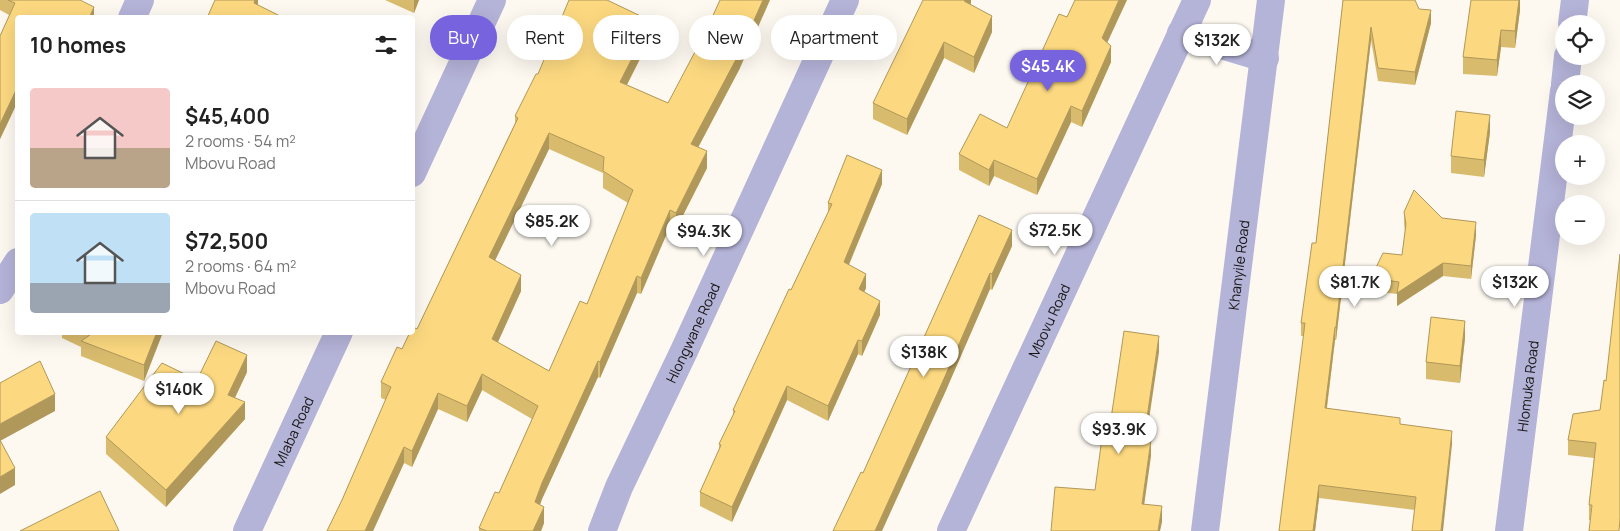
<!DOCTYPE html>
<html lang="en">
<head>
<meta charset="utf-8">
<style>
  :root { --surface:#fff; --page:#f6f6f6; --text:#222; --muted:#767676; --line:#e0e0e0; --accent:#7663dd }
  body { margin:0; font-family:Manrope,sans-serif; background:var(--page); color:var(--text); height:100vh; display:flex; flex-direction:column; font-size:19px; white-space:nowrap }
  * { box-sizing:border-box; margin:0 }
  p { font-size:16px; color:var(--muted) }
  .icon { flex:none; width:28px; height:28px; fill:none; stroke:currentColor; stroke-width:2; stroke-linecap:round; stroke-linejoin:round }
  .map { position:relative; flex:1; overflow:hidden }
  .details { position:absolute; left:15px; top:15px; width:400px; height:320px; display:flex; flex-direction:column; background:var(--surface); border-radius:5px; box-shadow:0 5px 20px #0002 }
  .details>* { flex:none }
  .banner { position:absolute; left:430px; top:15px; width:475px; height:45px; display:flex; gap:10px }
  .tools { position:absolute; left:1555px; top:15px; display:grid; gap:10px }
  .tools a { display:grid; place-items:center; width:50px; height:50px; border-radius:50%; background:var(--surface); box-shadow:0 5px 20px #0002; font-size:25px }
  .price { position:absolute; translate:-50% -42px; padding:0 11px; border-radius:18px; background:#fff; color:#222; font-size:16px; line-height:32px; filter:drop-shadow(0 1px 2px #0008) }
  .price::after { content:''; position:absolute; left:50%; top:30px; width:15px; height:11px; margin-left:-8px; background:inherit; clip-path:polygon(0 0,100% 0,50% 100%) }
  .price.selected { background:var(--accent); color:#fff }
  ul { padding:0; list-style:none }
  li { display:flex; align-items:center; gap:15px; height:125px; padding:0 15px }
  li+li { border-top:1px solid var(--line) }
  li span { display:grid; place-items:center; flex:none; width:140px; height:100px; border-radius:5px; color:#555 }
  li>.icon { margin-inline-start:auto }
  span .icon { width:60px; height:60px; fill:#fffc; stroke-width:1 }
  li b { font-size:21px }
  h2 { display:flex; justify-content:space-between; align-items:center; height:60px; padding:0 15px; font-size:21px }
  .pill { padding:0 18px; border-radius:22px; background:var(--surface); box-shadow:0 5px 20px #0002; font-size:18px; line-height:45px }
  .pill.selected { background:var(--accent); color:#fff }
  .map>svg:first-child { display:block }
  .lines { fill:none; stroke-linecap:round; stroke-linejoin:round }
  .minor { stroke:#b4b3d8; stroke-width:28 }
  .wall { fill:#d9bb6e; fill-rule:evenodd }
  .shaded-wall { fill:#b0985a }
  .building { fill:#fcd980; stroke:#b0985a; fill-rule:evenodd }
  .labels { text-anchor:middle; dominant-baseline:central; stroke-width:5; stroke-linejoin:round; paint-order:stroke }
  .street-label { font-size:14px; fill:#161512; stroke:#fff }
</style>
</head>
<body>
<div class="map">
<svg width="1620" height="531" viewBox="0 0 1620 531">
  <rect width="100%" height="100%" fill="#fdf9f1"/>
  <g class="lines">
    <g class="minor">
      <polyline points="132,18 140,0"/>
      <polyline points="1572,24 1575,0"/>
      <polyline points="1181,33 1265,58"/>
      <polyline points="1565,84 1568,56"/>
      <polyline points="412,173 492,0"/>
      <polyline points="0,290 18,262"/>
      <path id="s1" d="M247,531L339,332"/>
      <path id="s2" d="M602,531L619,487L684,351L845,0"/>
      <path id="s3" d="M951,531L1197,0"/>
      <path id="s4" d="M1205,531L1271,0"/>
      <path id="s5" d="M1509,531L1564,91"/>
    </g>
  </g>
  <g class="wall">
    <polygon points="0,0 80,0 94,18 18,18 18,101 0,139 9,15 0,10"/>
    <polygon points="385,0 419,0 414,13"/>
    <path d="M610,0L609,1L651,37L627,85L668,103L740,68L698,147L707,168L676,229L670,226L641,294L637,293L600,378L598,377L542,499L540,505L544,523L541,531H479V528L499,493L532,419L482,390L467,422L438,409L412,467L404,463L373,531H327L342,500L386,400L381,398V382L402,349L417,329L515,123V116ZM549,149L603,173V188L628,203L587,304L549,371L498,342L521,291L495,260Z"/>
    <polygon points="971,0 970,4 992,32 974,73 944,58 907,135 873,119 873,103"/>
    <polygon points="1343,0 1419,9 1431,23 1415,85 1378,81 1371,40 1336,340 1335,340 1327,408 1400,424 1452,444 1415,510 1319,498 1315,531 1279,531 1304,336 1301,336 1301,323 1316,243"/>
    <polygon points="1520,0 1520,10 1515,48 1501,47 1497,76 1463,74 1463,57"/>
    <polygon points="1107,43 1111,62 1082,127 1071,122 1037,195 994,176 989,186 959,170 959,154 1007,128"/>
    <polygon points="1490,132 1484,177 1451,173 1451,156"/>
    <polygon points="882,184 849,265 866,288 864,292 880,315 862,356 858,354 828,421 787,400 732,522 700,506 700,492 719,450 719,444 733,415 733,410 828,213 828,203"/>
    <polygon points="1404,212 1442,218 1476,235 1471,279 1443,276 1397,306 1397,294 1371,291 1371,278 1402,255 1405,232 1404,224"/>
    <polygon points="979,215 1012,246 992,290 990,289 943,397 863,473"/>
    <polygon points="62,332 163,332 144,381 81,356 81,347 62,338"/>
    <polygon points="1465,338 1460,383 1426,379 1426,362"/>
    <polygon points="247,372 235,398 245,419 166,507 106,454 106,437 197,380"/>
    <polygon points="1606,381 1590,520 1589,520 1589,505 1594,458 1568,455 1568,440 1600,410"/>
  </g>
  <g class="shaded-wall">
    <polygon points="255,0 258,0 258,11 254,3"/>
    <polygon points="414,0 419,0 414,13"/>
    <polygon points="763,0 770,0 740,68 691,161 691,144"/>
    <polygon points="965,0 971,0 971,3 964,17"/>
    <polygon points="1119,0 1127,0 1102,54 1102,38"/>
    <polygon points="1519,0 1520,0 1520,10 1515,48 1515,31"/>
    <polygon points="94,7 94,18 89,18"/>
    <polygon points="1431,10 1431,23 1415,85 1415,72"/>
    <polygon points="992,16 992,32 974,73 974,57"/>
    <polygon points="651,21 651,37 620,98 620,82"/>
    <polygon points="1371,27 1371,40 1336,340 1336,327"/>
    <polygon points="1501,30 1501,47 1497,76 1497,60"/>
    <polygon points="944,42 944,58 907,135 907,119"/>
    <polygon points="1111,46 1111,62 1082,127 1082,111"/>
    <polygon points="18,86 18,101 0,139 0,124"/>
    <polygon points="1071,106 1071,122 1037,195 1037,179"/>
    <polygon points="1490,115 1490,132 1484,177 1484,160"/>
    <polygon points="549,133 549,149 489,273 489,257"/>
    <polygon points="707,151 707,168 676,229 676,213"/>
    <polygon points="994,160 994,176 989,186 989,170"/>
    <polygon points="882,170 882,184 844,276 844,262"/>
    <polygon points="670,210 670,226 641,294 641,278"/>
    <polygon points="1476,222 1476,235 1471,279 1471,266"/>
    <polygon points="1012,230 1012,246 992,290 992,274"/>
    <polygon points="1443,263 1443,276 1397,306 1397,293"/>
    <polygon points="990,273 990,289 943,397 882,531 875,531"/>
    <polygon points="866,274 866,288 859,303 859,289"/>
    <polygon points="521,275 521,291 492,355 492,339"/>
    <polygon points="637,276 637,293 600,378 600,362"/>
    <polygon points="880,301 880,315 862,356 862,341"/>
    <polygon points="1465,321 1465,338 1460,383 1460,366"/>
    <polygon points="1335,327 1335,340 1325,421 1325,408"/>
    <polygon points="157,332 163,332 144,381 144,365"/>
    <polygon points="1159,336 1159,352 1144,453 1144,438"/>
    <polygon points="858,340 858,354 828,421 828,406"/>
    <polygon points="247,355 247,372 228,412 228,395"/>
    <polygon points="598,361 598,377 542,499 535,518 535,502 542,483"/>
    <polygon points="482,374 482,390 467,422 467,406"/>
    <polygon points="787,386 787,400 732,522 732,507"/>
    <polygon points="438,393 438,409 412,467 412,451"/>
    <polygon points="55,394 55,411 0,441 0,424"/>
    <polygon points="245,402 245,419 166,507 166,490"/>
    <polygon points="1452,431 1452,444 1443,531 1441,531"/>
    <polygon points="1151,440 1151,456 1142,520 1142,504"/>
    <polygon points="404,447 404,463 373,531 365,531"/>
    <polygon points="15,468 15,485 0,494 0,477"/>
    <polygon points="1319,485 1319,498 1315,531 1313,531"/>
    <polygon points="1162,506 1162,522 1160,531 1158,531"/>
    <polygon points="544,507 544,523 541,531 533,531"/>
  </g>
  <g class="building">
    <polygon points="8,0 80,0 94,7 89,18 18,18 18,86 0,124 0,36 15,3"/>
    <polygon points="215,0 255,0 254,3 284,18 207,18"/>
    <path d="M569,0H607L651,21L620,82L668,103L706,31L720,0H763L740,52L691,144L707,151L676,213L670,210L641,278L637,276L600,362L598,361L542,483L535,502L544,507L533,531H487L479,528L495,492L499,493L538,406L482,374L467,406L438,393L412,451L404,447L365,531H327L342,500L391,387L381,382L397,347L402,349L410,332H412L413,327L417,329L518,118L515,116L536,74H538ZM549,133L604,157L603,171L633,190L587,304L580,301L549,371L492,339L521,275L489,257Z"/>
    <polygon points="923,0 965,0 964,1 992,16 974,57 944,42 907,119 873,103"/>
    <polygon points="1075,0 1119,0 1102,38 1111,46 1082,111 1071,106 1037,179 994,160 989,170 959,154 980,114 1007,128 1059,14 1067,17"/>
    <polygon points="1343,0 1415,0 1419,9 1431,10 1415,72 1378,68 1371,27 1336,327 1335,327 1325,408 1400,418 1400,424 1452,431 1441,531 1412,531 1416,497 1319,485 1313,531 1279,531 1305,323 1301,323 1312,243 1316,243"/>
    <polygon points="1471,0 1519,0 1515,31 1501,30 1497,60 1463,57"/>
    <polygon points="1456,111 1490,115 1484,160 1451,156"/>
    <polygon points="847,155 882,170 844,262 866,274 859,289 880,301 862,341 858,340 828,406 787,386 732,507 700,492 721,445 719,444 735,411 733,410 789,289 791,290 832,204 828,203"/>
    <polygon points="1414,190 1442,218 1476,222 1471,266 1443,263 1397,293 1399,282 1371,278 1383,253 1402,255 1406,224 1404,212"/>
    <polygon points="979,215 1012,230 992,274 990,273 943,381 875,531 833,531 861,472 863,473"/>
    <polygon points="1620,254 1620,519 1619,531 1589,531 1592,505 1589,505 1596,443 1568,440 1573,414 1600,410 1604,380 1606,381"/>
    <polygon points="1431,317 1465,321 1460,366 1426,362"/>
    <polygon points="1124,331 1159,336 1144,438 1151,440 1142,504 1162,506 1158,531 1051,531 1055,487 1095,490 1102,438 1108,439"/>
    <polygon points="83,332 157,332 144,365 81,341 90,335"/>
    <polygon points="216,341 247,355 228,395 245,402 166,490 106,437 162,363 197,380"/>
    <polygon points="40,361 55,394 0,424 0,383"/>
    <polygon points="0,440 15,468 0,477"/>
    <polygon points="100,491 119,531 20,531"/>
  </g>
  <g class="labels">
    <g class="street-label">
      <text stroke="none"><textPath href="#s4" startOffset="268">Khanyile Road</textPath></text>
      <text stroke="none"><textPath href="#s3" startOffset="232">Mbovu Road</textPath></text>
      <text stroke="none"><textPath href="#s2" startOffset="218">Hlongwane Road</textPath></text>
      <text stroke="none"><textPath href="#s5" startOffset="146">Hlomuka Road</textPath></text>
      <text stroke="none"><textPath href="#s1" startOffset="110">Mlaba Road</textPath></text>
    </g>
  </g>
</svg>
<div class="tools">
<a><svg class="icon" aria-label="locate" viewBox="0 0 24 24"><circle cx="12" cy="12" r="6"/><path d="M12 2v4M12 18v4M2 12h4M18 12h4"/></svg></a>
<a><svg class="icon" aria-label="layers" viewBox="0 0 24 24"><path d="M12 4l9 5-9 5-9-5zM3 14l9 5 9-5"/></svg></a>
<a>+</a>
<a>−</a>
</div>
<b class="price" style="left:1217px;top:66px">$132K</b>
<b class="price selected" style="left:1048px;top:92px">$45.4K</b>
<b class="price" style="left:552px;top:247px">$85.2K</b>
<b class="price" style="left:1055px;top:256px">$72.5K</b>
<b class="price" style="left:704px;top:257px">$94.3K</b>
<b class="price" style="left:1355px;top:308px">$81.7K</b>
<b class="price" style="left:1515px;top:308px">$132K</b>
<b class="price" style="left:924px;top:378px">$138K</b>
<b class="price" style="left:179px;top:415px">$140K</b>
<b class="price" style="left:1119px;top:455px">$93.9K</b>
<div class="banner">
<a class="pill selected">Buy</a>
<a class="pill">Rent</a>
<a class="pill">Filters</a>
<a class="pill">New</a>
<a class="pill">Apartment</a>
</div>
<section class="details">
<h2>10 homes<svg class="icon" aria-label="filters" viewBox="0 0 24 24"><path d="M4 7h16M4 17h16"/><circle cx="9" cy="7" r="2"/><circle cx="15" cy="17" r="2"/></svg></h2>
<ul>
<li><span style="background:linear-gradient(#f6c9c9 60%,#b9a48a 0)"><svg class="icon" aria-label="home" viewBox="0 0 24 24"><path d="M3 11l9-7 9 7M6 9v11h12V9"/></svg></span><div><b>$45,400</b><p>2 rooms · 54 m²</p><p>Mbovu Road</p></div></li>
<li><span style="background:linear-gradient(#bfe0f5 70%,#9aa5b1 0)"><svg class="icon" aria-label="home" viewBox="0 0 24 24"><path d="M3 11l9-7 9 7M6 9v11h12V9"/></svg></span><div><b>$72,500</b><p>2 rooms · 64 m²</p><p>Mbovu Road</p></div></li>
</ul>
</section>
</div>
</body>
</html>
